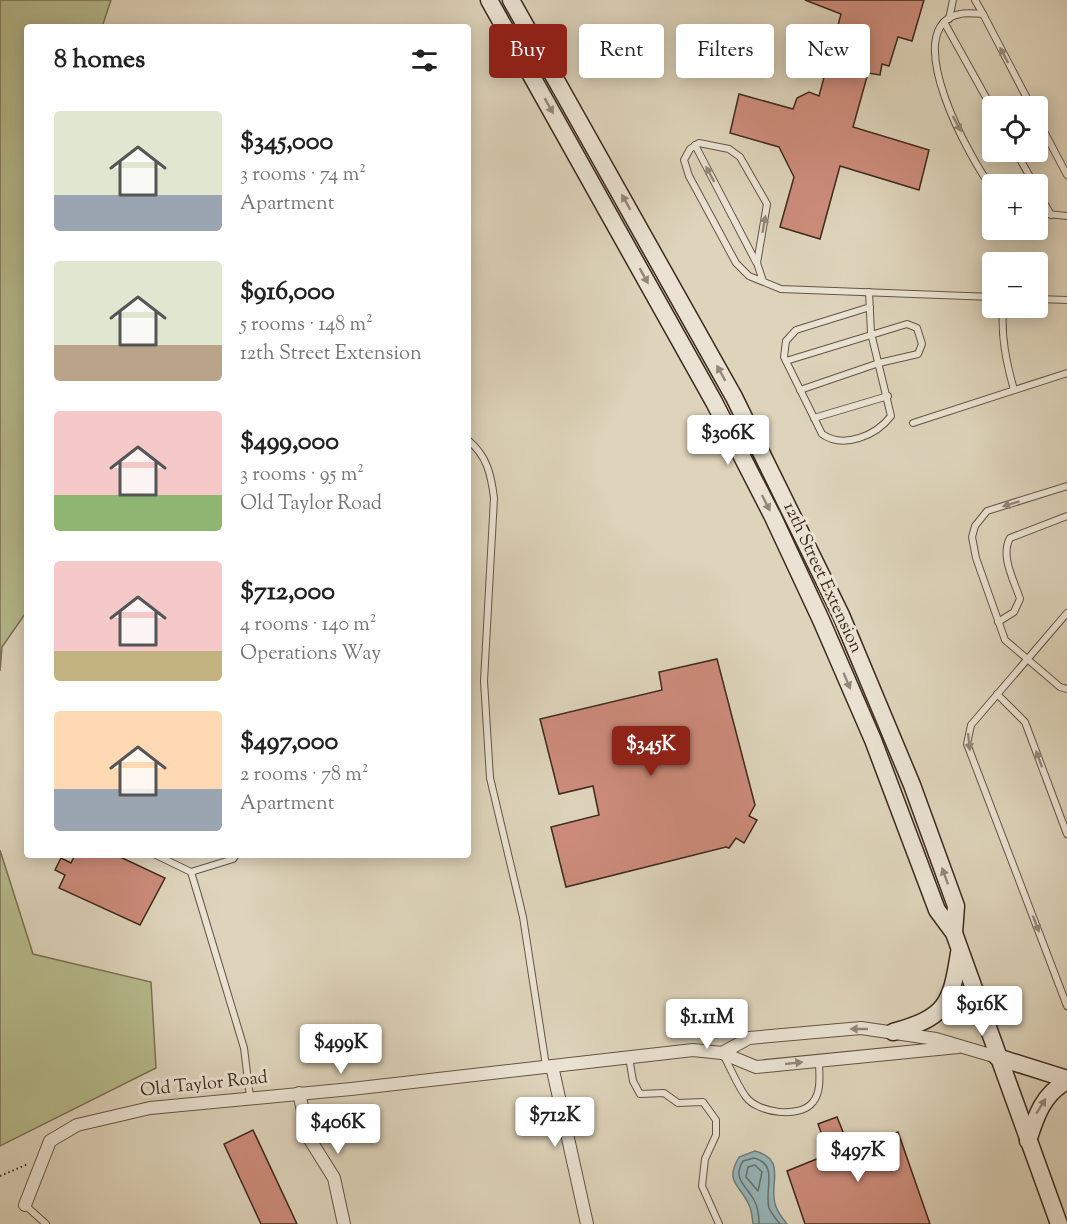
<!DOCTYPE html>
<html lang="en">
<head>
<meta charset="utf-8">
<style>
  :root { --surface:#fff; --page:#f2f2f2; --text:#222; --muted:#767676; --accent:#8f2418 }
  body { margin:0; font-family:"Sorts Mill Goudy",serif; background:var(--page); color:var(--text); height:100vh; display:flex; flex-direction:column; font-size:22px; white-space:nowrap }
  * { box-sizing:border-box; margin:0 }
  p { font-size:20px; color:var(--muted) }
  .icon { flex:none; width:33px; height:33px; fill:none; stroke:currentColor; stroke-width:2; stroke-linecap:round; stroke-linejoin:round }
  .map { position:relative; flex:1; overflow:hidden }
  .panel { position:absolute; left:24px; top:24px; width:447px; height:834px; display:flex; flex-direction:column; background:var(--surface); border-radius:6px; box-shadow:0 3px 15px #0003 }
  .panel>* { flex:none }
  .top-card { position:absolute; left:489px; top:24px; width:488px; height:54px; display:flex; gap:12px }
  .fabs { position:absolute; left:982px; top:96px; display:grid; gap:12px }
  .fabs a { display:grid; place-items:center; width:66px; height:66px; border-radius:6px; background:var(--surface); box-shadow:0 3px 15px #0003; font-size:30px }
  .price { position:absolute; translate:-50% -51px; padding:0 14px; border-radius:6px; background:#fff; color:#222; font-size:20px; line-height:39px; filter:drop-shadow(0 2px 3px #0008) }
  .price::after { content:''; position:absolute; left:50%; top:36px; width:18px; height:14px; margin-left:-9px; background:inherit; clip-path:polygon(0 0,100% 0,50% 100%) }
  .price.current { background:var(--accent); color:#fff }
  ul { padding:0; list-style:none }
  li { display:flex; align-items:center; gap:18px; height:150px; padding:0 30px }
  li span { display:grid; place-items:center; flex:none; width:168px; height:120px; border-radius:6px; color:#555 }
  li>.icon { margin-inline-start:auto }
  span .icon { width:72px; height:72px; fill:#fffc; stroke-width:1 }
  li b { font-size:26px }
  h2 { display:flex; justify-content:space-between; align-items:center; height:72px; padding:0 30px; font-size:26px }
  .pill { padding:0 21px; border-radius:6px; background:var(--surface); box-shadow:0 3px 15px #0003; font-size:21px; line-height:54px }
  .pill.current { background:var(--accent); color:#fff }
  .map>svg:first-child { display:block }
  .green { fill:#b6bb8d; stroke:#7a7256; stroke-width:1.5 }
  .water { fill:#96b6b9; stroke:#727e7b; stroke-width:1.5 }
  .lines { fill:none; stroke-linecap:round; stroke-linejoin:round }
  .shore { stroke:#6a706c; stroke-width:1.5 }
  .building { fill:#cd8c7b; stroke:#3d2a1e; stroke-width:1.5 }
  .lane-casing { stroke:#655445; stroke-width:8 }
  .street-casing { stroke:#655445; stroke-width:14 }
  .secondary-casing { stroke:#3d2a1e; stroke-width:19 }
  .path { stroke:#3d2a1e; stroke-width:2; stroke-dasharray:1.5 3; stroke-linecap:butt }
  .lane { stroke:#eae3d3; stroke-width:6 }
  .street { stroke:#eae3d3; stroke-width:12 }
  .secondary { stroke:#eae3d3; stroke-width:16 }
  .oneway { fill:#948678 }
  .labels { text-anchor:middle; dominant-baseline:central; stroke-width:6; stroke-linejoin:round; paint-order:stroke }
  .street-label { font-size:18px; fill:#3d2a1e; stroke:#eae3d3 }
</style>
</head>
<body>
<div class="map">
<svg width="1067" height="1224" viewBox="0 0 1067 1224">
  <rect width="100%" height="100%" fill="#ded4bb"/>
  <filter id="stains"><feTurbulence type="fractalNoise" baseFrequency=".00333" numOctaves="4"/><feColorMatrix values="0 0 0 0 .2 0 0 0 0 .09 0 0 0 0 .02 0 0 0 .5 -.17"/></filter>
  <radialGradient id="worn" r=".72"><stop offset=".6" stop-color="#630" stop-opacity="0"/><stop offset="1" stop-color="#630" stop-opacity=".3"/></radialGradient>
  <g class="green">
    <polygon points="0,0 111,0 102,27 27,27 27,611 2,647 0,671"/>
    <polygon points="0,850 33,954 151,982 156,1068 0,1146"/>
  </g>
  <path class="water" d="M755,1151C787,1160 769,1182 775,1204C777,1211 782,1218 787,1224H753C752,1217 752,1211 749,1205C740,1184 724,1183 739,1157Z"/>
  <g class="lines">
    <g class="shore">
      <polygon points="755,1165 762,1172 758,1191 746,1177 748,1167"/>
      <path d="M759,1224C759,1216 758,1207 754,1200C746,1185 732,1179 743,1161L754,1158C779,1164 764,1190 769,1208C771,1213 776,1219 780,1224"/>
    </g>
  </g>
  <g class="building">
    <polygon points="805,0 924,0 912,41 898,37 889,66 882,64 880,75 868,73 853,127 929,150 919,190 840,166 820,239 780,227 794,177 779,147 730,133 739,94 793,109 797,98 809,92 819,96 841,14"/>
    <polygon points="717,659 755,805 749,816 757,820 744,843 736,838 729,848 726,847 566,887 551,827 599,815 593,786 559,794 540,719 662,690 659,672"/>
    <polygon points="75,855 116,855 165,878 140,925 59,888 65,875 55,870 61,858 71,863"/>
    <polygon points="837,1117 850,1149 898,1132 930,1224 805,1224 787,1171 829,1154 818,1124"/>
    <polygon points="253,1130 297,1224 261,1224 224,1144"/>
  </g>
  <g class="lines">
    <g class="lane-casing">
      <g id="lane">
        <polyline points="975,0 983,14"/>
        <polyline points="949,19 953,0"/>
        <polyline points="944,22 993,110"/>
        <polyline points="1038,120 1067,175"/>
        <polyline points="695,145 756,262"/>
        <polyline points="1016,152 1034,184"/>
        <path d="M993,189C972,163 896,27 960,14C967,12 976,14 983,14L1031,106"/>
        <polyline points="1038,192 1051,215"/>
        <polyline points="1038,213 1067,216"/>
        <polyline points="763,281 757,263 767,204 740,157 729,149 699,143 690,149 684,160 689,176 736,263 749,276 781,289 993,297"/>
        <path d="M869,292L871,333L891,416C876,436 843,449 822,434L784,357L786,341L796,330L870,307"/>
        <polyline points="1038,299 1067,300"/>
        <path d="M1003,308C1001,337 1006,361 1014,390"/>
        <polyline points="786,361 907,324 917,328 922,344 918,354 879,363 800,390"/>
        <polyline points="814,418 888,396"/>
        <polyline points="913,423 1067,373"/>
        <path d="M468,440C487,456 491,474 494,498L484,681L490,778L523,917L546,1066"/>
        <polyline points="1067,486 987,511 975,526 972,537 976,558 1005,640 1060,687 1067,689"/>
        <polyline points="1067,613 971,725 967,744 1067,1006"/>
        <path d="M998,622L1014,612L1020,599C1014,580 1000,556 1010,538L1067,516"/>
        <polyline points="997,694 1025,722 1067,834"/>
        <polyline points="156,855 191,872 244,1048 250,1097"/>
        <polyline points="191,872 233,859 236,855"/>
        <path d="M724,1056C731,1069 737,1085 746,1097C758,1113 800,1119 813,1102C822,1091 819,1073 819,1061"/>
        <polyline points="629,1057 633,1081 640,1094 664,1093 678,1103 703,1102 716,1120 716,1135 705,1159 702,1186 719,1224"/>
        <polyline points="25,1205 46,1224"/>
      </g>
    </g>
    <g class="street-casing">
      <g id="street">
        <polyline points="958,1047 756,1067 722,1053 749,1038 861,1028 936,1039 997,1057"/>
        <polyline points="552,1066 587,1224"/>
        <polyline points="299,1093 309,1138 334,1178 344,1224"/>
        <polyline points="25,1205 50,1141 77,1125 150,1108 351,1089 693,1050 722,1053"/>
      </g>
    </g>
    <g class="secondary-casing">
      <g id="secondary">
        <polyline points="489,0 714,402 773,517 821,620 873,740 937,910 954,933 1059,1224"/>
        <polyline points="511,0 734,397 841,615 912,785 956,906 954,933"/>
        <path d="M893,1032C946,1017 951,1005 959,953"/>
        <polyline points="997,1057 1067,1079"/>
        <path d="M1028,1141C1036,1116 1043,1094 1067,1081"/>
      </g>
    </g>
    <polyline class="path" points="0,1176 28,1164"/>
    <use href="#lane" class="lane"/>
    <use href="#street" class="street"/>
    <use href="#secondary" class="secondary"/>
  </g>
  <defs><path id="oneway-solid" d="M-6-.8H1V-3.2L6.5 0L1 3.2V.8H-6Z" transform="scale(1.5)"/></defs>
  <g class="oneway">
    <use href="#oneway-solid" transform="translate(1004 55) rotate(-118)"/>
    <use href="#oneway-solid" transform="translate(549 106) rotate(61)"/>
    <use href="#oneway-solid" transform="translate(957 124) rotate(62)"/>
    <use href="#oneway-solid" transform="translate(710 174) rotate(-118)"/>
    <use href="#oneway-solid" transform="translate(626 202) rotate(-119)"/>
    <use href="#oneway-solid" transform="translate(764 224) rotate(-80)"/>
    <use href="#oneway-solid" transform="translate(644 276) rotate(61)"/>
    <use href="#oneway-solid" transform="translate(721 373) rotate(-119)"/>
    <use href="#oneway-solid" transform="translate(766 503) rotate(63)"/>
    <use href="#oneway-solid" transform="translate(1011 504) rotate(163)"/>
    <use href="#oneway-solid" transform="translate(847 681) rotate(67)"/>
    <use href="#oneway-solid" transform="translate(969 742) rotate(84)"/>
    <use href="#oneway-solid" transform="translate(1039 759) rotate(-110)"/>
    <use href="#oneway-solid" transform="translate(945 876) rotate(-110)"/>
    <use href="#oneway-solid" transform="translate(1036 924) rotate(69)"/>
    <use href="#oneway-solid" transform="translate(859 1029) rotate(180)"/>
    <use href="#oneway-solid" transform="translate(794 1063) rotate(-6)"/>
    <use href="#oneway-solid" transform="translate(1041 1106) rotate(-58)"/>
  </g>
  <g class="labels">
    <g class="street-label">
      <text transform="translate(822 578) rotate(65)">12th Street Extension</text>
      <text transform="translate(204 1085) rotate(-6)">Old Taylor Road</text>
    </g>
  </g>
  <rect width="100%" height="100%" filter="url(#stains)"/>
  <rect width="100%" height="100%" fill="url(#worn)"/>
</svg>
<div class="fabs">
<a><svg class="icon" aria-label="locate" viewBox="0 0 24 24"><circle cx="12" cy="12" r="6"/><path d="M12 2v4M12 18v4M2 12h4M18 12h4"/></svg></a>
<a>+</a>
<a>−</a>
</div>
<b class="price" style="left:728px;top:466px">$306K</b>
<b class="price current" style="left:651px;top:777px">$345K</b>
<b class="price" style="left:982px;top:1037px">$916K</b>
<b class="price" style="left:707px;top:1050px">$1.11M</b>
<b class="price" style="left:341px;top:1075px">$499K</b>
<b class="price" style="left:555px;top:1148px">$712K</b>
<b class="price" style="left:338px;top:1155px">$406K</b>
<b class="price" style="left:858px;top:1183px">$497K</b>
<div class="top-card">
<a class="pill current">Buy</a>
<a class="pill">Rent</a>
<a class="pill">Filters</a>
<a class="pill">New</a>
</div>
<section class="panel">
<h2>8 homes<svg class="icon" aria-label="filters" viewBox="0 0 24 24"><path d="M4 7h16M4 17h16"/><circle cx="9" cy="7" r="2"/><circle cx="15" cy="17" r="2"/></svg></h2>
<ul>
<li><span style="background:linear-gradient(#dfe7d0 70%,#9aa5b1 0)"><svg class="icon" aria-label="home" viewBox="0 0 24 24"><path d="M3 11l9-7 9 7M6 9v11h12V9"/></svg></span><div><b>$345,000</b><p>3 rooms · 74 m²</p><p>Apartment</p></div></li>
<li><span style="background:linear-gradient(#dfe7d0 70%,#b9a48a 0)"><svg class="icon" aria-label="home" viewBox="0 0 24 24"><path d="M3 11l9-7 9 7M6 9v11h12V9"/></svg></span><div><b>$916,000</b><p>5 rooms · 148 m²</p><p>12th Street Extension</p></div></li>
<li><span style="background:linear-gradient(#f6c9c9 70%,#8fb573 0)"><svg class="icon" aria-label="home" viewBox="0 0 24 24"><path d="M3 11l9-7 9 7M6 9v11h12V9"/></svg></span><div><b>$499,000</b><p>3 rooms · 95 m²</p><p>Old Taylor Road</p></div></li>
<li><span style="background:linear-gradient(#f6c9c9 75%,#c2b280 0)"><svg class="icon" aria-label="home" viewBox="0 0 24 24"><path d="M3 11l9-7 9 7M6 9v11h12V9"/></svg></span><div><b>$712,000</b><p>4 rooms · 140 m²</p><p>Operations Way</p></div></li>
<li><span style="background:linear-gradient(#ffd9b3 65%,#9aa5b1 0)"><svg class="icon" aria-label="home" viewBox="0 0 24 24"><path d="M3 11l9-7 9 7M6 9v11h12V9"/></svg></span><div><b>$497,000</b><p>2 rooms · 78 m²</p><p>Apartment</p></div></li>
</ul>
</section>
</div>
</body>
</html>
